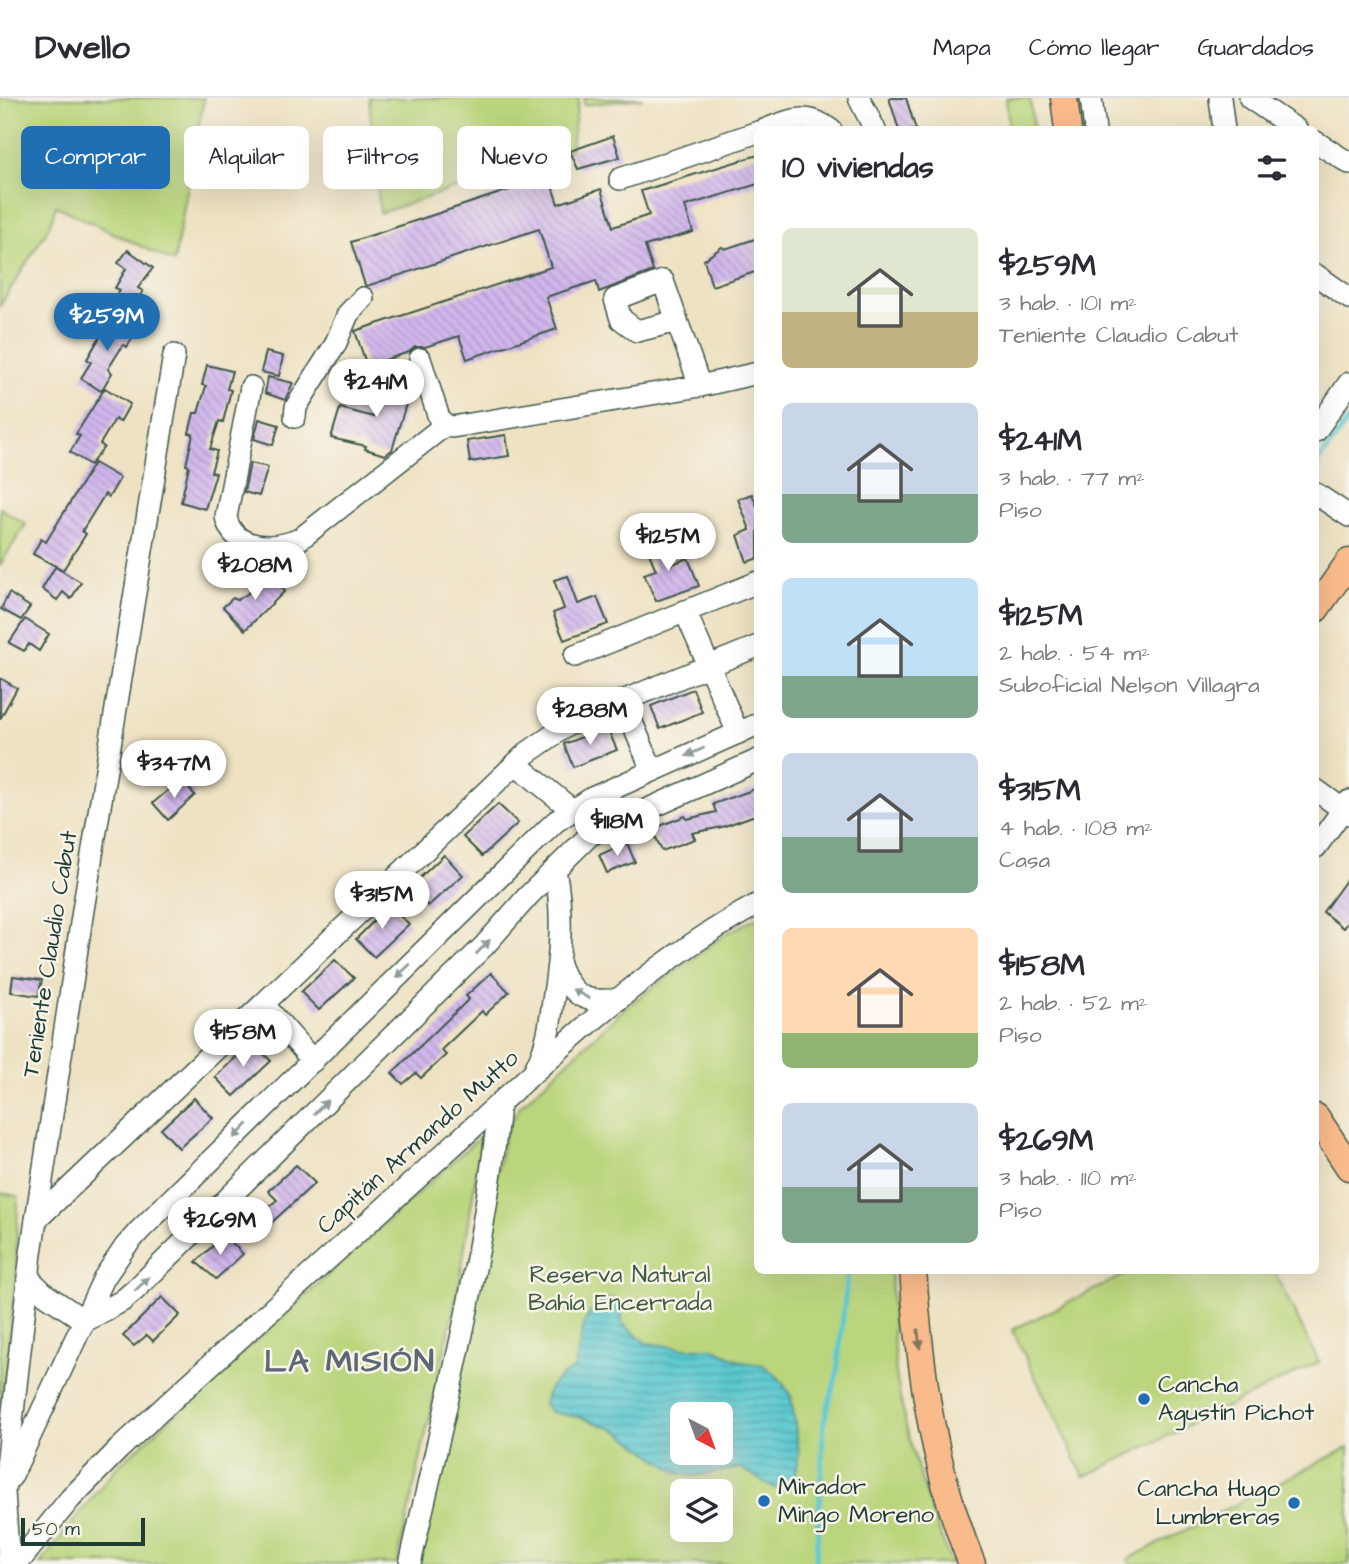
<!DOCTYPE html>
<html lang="es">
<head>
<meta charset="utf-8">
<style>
  :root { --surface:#fff; --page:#f2f2f3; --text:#2b2b33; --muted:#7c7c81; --line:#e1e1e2; --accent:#1f6fb2 }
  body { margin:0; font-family:"Architects Daughter",sans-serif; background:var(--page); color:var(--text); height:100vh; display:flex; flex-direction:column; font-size:26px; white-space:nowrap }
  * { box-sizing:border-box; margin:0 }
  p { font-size:23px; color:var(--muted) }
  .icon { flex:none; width:38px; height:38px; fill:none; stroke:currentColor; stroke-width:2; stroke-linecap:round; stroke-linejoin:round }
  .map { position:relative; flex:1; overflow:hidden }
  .side { position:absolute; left:754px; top:28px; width:565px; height:1148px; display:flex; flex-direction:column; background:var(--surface); border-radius:10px; box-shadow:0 7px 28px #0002 }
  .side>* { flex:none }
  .banner { position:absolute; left:21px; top:28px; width:628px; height:63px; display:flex; gap:14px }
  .needle { width:46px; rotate:139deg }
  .fabs { position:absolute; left:670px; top:1304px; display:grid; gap:14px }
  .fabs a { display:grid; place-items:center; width:63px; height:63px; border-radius:10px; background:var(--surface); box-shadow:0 7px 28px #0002; font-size:35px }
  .scale { position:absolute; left:21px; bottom:18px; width:124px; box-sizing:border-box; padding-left:7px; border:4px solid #1f3d34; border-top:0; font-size:19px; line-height:24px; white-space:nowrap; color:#1f3d34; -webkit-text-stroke:5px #f7f3e8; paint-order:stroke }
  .price { position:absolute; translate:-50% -60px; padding:0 16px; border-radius:24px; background:#fff; color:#222; font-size:23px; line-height:46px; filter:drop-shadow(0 2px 4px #0008) }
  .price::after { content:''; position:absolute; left:50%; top:42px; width:21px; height:16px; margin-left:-10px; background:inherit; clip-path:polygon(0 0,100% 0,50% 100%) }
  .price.on { background:var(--accent); color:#fff }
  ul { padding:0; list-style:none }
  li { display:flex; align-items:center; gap:21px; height:175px; padding:0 28px }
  li span { display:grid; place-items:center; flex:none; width:196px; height:140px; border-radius:10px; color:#555 }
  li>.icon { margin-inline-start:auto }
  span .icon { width:84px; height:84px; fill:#fffc; stroke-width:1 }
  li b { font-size:30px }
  h2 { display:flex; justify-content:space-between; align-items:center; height:84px; padding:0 28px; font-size:30px }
  .pill { padding:0 24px; border-radius:10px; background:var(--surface); box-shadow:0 7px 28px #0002; font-size:24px; line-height:63px }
  .pill.on { background:var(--accent); color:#fff }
  header { display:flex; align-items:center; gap:42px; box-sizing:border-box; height:98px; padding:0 35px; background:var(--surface); border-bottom:2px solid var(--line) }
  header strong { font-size:33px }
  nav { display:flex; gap:38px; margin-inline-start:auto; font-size:24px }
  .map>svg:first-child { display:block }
  .green { fill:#bad57b; stroke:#6c8958; stroke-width:2; fill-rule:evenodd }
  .water { fill:url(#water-rules); stroke:#3d8282; stroke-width:2; fill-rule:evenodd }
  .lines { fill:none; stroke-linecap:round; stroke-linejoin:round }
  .stream { stroke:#5bc8d0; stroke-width:5 }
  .building { fill:url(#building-back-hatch) }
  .minor-casing { stroke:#3e5649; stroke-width:24 }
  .major-casing { stroke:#3e5649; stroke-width:29 }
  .minor { stroke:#fff; stroke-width:21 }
  .major { stroke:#fabb8c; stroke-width:26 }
  .oneway { fill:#8f9e9a }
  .oneway2 { fill:#82765c }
  .poi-dot { fill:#1f6fb2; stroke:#f7f3e8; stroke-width:2.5 }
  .labels { text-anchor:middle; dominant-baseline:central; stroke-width:5; stroke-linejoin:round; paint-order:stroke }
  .street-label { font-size:24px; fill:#1f3d34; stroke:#f7f3e8 }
  .park-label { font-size:24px; fill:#3e5b42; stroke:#f7f3e8 }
  .poi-label { font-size:24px; fill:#1f3d34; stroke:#f7f3e8; text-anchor:start }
  .district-label { font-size:32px; font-weight:bold; letter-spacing:2px; fill:#5d6875; stroke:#f7f3e8 }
</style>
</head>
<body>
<header>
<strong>Dwello</strong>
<nav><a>Mapa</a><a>Cómo llegar</a><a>Guardados</a></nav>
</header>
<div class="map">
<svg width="1349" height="1466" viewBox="0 0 1349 1466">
  <defs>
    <pattern id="water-rules" width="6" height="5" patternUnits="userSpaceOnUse" patternTransform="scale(1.75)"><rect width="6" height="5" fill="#5bc8d0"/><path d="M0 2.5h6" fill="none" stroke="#4ba4aa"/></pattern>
    <pattern id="building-back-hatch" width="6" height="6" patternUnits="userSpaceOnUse" patternTransform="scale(1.75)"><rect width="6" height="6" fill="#d1b7ed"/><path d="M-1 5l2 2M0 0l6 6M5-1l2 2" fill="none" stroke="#a996c1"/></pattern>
  </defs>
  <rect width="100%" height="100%" fill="#f7f3e8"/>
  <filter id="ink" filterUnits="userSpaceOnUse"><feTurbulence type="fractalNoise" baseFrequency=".0143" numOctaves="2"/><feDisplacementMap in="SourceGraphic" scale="14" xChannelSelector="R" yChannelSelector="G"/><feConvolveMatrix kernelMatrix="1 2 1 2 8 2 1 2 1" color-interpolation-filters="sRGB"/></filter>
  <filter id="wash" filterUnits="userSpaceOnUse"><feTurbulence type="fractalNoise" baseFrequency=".00686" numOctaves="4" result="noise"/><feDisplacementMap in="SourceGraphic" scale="28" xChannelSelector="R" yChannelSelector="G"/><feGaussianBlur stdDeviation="1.57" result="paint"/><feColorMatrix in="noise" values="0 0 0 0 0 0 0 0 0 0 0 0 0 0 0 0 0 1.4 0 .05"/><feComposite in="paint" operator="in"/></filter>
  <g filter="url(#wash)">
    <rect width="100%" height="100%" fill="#eee2c3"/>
    <g class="green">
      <polygon points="0,0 204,0 174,164 56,108 50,127 0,208"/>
      <polygon points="369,0 579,0 570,53 380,115"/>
      <polygon points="584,0 643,0 584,7"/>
      <polygon points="1006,0 1030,0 1034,31 1009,31"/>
      <polygon points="0,410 26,426 0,467"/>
      <path d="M758,819V1172L891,1173C892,1207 892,1241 896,1275C905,1341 928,1404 951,1466H419L505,1035L520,1008L626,909L729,834ZM682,1316H721V1354H682ZM682,1393H721V1432H682Z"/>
      <polygon points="482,1037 460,1181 397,1466 40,1466 115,1371"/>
      <polygon points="0,1095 18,1098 16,1174 0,1332"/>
      <polygon points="1132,1173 1274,1173 1319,1264 1084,1379 1012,1232"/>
      <polygon points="1349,1349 1349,1466 1130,1466 1128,1461"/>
    </g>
    <path class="water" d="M603,1201H615L622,1209V1225L646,1245L683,1250H713L742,1264L763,1267L779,1280L791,1298L799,1355L794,1380L787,1390H774L740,1370L694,1378L678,1375L618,1333L583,1320L551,1314L544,1306C548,1287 557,1280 574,1271C584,1242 576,1223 603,1201ZM682,1316H721V1354H682Z"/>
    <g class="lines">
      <g class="stream">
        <polyline points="1316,367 1349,321"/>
        <polyline points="816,1466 824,1323 837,1275 848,1172"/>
      </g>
    </g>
    <g id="blocks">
      <g class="building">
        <polygon points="889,0 906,0 916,32 899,32"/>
        <polygon points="613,38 620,59 578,71 570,53"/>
        <polygon points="758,57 758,86 685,108 693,134 645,148 653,173 599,194 596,183 546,199 557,231 467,261 459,238 425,249 415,249 409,254 367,268 355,233 551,169 539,131 367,188 365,187 351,144 549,79 558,106 601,91 613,129 649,117 641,93"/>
        <polygon points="758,140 758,173 712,188 704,162 722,149 725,151"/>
        <polygon points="128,152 153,170 138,190 143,193 139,200 142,202 131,219 111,207 120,192 115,190 126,171 118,165"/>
        <polygon points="117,219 137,232 127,249 123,247 108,271 112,275 101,293 81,280 91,264 87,261 104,232 107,234"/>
        <polygon points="266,254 283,258 279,278 261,274"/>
        <polygon points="207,267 232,273 227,291 231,292 223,324 219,323 210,351 217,353 211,374 216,375 205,411 181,404 189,368 186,367 193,336 189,335 194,315 198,315 206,288 202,287"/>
        <polygon points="386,275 413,283 392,352 385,357 365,351 366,348 331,340 340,310 374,319"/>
        <polygon points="268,279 293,285 285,302 265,295"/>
        <polygon points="105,290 130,306 120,324 115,321 100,346 104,349 90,367 70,354 80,338 76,336"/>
        <polygon points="259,321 279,327 273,347 254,341"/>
        <polygon points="506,337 509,358 470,364 467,343"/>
        <polygon points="94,365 120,380 109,399 105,396 82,433 86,436 63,472 33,456 41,441 46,444"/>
        <polygon points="250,365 268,369 259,398 244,394"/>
        <polygon points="752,396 758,410 758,460 747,464 738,437 750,432 738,401"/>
        <polygon points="659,437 670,467 688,460 699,488 656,503 644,476 656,472 644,443"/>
        <polygon points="55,469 81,484 71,501 63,494 57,502 42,491"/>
        <polygon points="270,476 285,493 245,532 223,509 233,500 237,502 247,496"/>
        <polygon points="568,478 578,506 597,499 608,526 564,542 553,515 564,511 554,482"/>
        <polygon points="9,495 30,509 21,522 1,511"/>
        <polygon points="25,521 49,536 39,553 29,546 24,553 9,545"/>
        <polygon points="0,580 17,590 0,621"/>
        <polygon points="693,591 702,614 660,631 651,608"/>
        <polygon points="607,629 617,652 573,669 564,646"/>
        <polygon points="180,682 195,697 168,722 153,705"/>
        <polygon points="758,690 758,716 722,729 692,735 695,741 662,753 652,731 685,718 687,721 716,714 713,706"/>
        <polygon points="498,706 518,725 482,758 463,739"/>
        <polygon points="627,745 635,764 607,775 599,757"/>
        <polygon points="444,757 463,777 428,808 410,789"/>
        <polygon points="1349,778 1349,822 1343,830 1323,814"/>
        <polygon points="389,808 409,826 374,859 356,841"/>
        <polygon points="335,862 354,880 319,912 301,894"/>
        <polygon points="491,875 509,894 485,917 482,913 441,952 446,957 421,980 416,975 403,986 392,975 469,901 466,898"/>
        <polygon points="13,878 42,882 38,898 11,894"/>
        <polygon points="252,944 271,963 234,998 215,979"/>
        <polygon points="194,1000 213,1020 179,1050 161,1031"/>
        <polygon points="296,1067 315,1085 259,1136 248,1125 277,1102 268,1093"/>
        <polygon points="224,1137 243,1156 216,1181 196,1164"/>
        <polygon points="162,1199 180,1217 153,1243 147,1237 134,1248 123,1238"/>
      </g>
    </g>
  </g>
  <g filter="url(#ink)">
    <use href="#blocks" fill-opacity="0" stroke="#3e5649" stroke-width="2"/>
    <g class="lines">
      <g class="minor-casing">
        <g id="minor">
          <polyline points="859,0 875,32"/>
          <polyline points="1091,0 1095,32"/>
          <polyline points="1220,0 1224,32"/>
          <polyline points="1250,0 1297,32"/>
          <path d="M764,32C791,22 806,13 831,32"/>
          <polyline points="1316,44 1349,65"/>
          <polyline points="620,81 758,34"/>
          <polyline points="1316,177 1349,200"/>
          <polyline points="677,223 637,233 621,221 615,201 663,183 700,288"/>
          <polyline points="420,261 439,320 445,327 452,329 700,288 758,275"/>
          <path d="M251,289L226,419C233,453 274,452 300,441L445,327"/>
          <polyline points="295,319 296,309 335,247 348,216 363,200"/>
          <polyline points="1316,333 1349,285"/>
          <polyline points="1316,396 1349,418"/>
          <polyline points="685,513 738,635"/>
          <polyline points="575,558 758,484"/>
          <polyline points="623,603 652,672"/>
          <polyline points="516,666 571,711 584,714"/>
          <polyline points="1316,692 1349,716"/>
          <polyline points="1316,749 1349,703"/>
          <path d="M559,866C571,899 585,906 619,901"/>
          <polyline points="263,906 313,963"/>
          <path d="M535,971C547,949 550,927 553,903C560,858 564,816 555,772"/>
          <polyline points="36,1122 527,655 566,628 590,616 758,548"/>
          <polyline points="28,1180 46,1197 85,1223"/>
          <polyline points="85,1223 122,1203 135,1192 485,847 528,798 590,737 758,662"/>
          <polyline points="11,1379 104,1180 125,1149 139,1133 555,724 592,700 758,626"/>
          <polyline points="9,1466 4,1394 31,1155 83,812 174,257"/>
          <path d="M17,1466L70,1401L119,1351C227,1250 339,1152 448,1052C546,964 642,868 758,806"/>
          <path d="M410,1466C444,1315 484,1162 499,1007"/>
        </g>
      </g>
      <g class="major-casing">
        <g id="major">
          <polyline points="1064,0 1068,32"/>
          <polyline points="1316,511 1349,464"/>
          <polyline points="1316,1019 1349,1069"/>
          <path d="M913,1172C920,1274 933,1371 972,1466"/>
        </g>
      </g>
      <use href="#minor" class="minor"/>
      <use href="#major" class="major"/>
    </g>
    <defs><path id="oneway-solid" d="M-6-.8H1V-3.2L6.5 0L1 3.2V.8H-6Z" transform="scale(1.75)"/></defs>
    <g class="oneway">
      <use href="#oneway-solid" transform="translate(695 654) rotate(156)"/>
      <use href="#oneway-solid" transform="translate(483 849) rotate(-46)"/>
      <use href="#oneway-solid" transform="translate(403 873) rotate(136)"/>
      <use href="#oneway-solid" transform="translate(581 896) rotate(-151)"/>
      <use href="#oneway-solid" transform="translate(321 1009) rotate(-45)"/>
      <use href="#oneway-solid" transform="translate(241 1033) rotate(135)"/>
      <use href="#oneway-solid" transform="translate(142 1186) rotate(-44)"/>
    </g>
    <use class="oneway2" href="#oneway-solid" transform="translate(919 1241) rotate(83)"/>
  </g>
  <g class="poi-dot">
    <circle cx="1144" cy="1301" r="7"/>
    <circle cx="764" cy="1403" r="7"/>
    <circle cx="1294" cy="1405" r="7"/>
  </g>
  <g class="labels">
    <g class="street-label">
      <text transform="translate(50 856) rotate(-81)">Teniente Claudio Cabut</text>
      <text transform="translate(418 1044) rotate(-42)">Capitán Armando Mutto</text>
    </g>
    <g class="park-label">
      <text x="620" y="1177">Reserva Natural<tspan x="620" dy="28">Bahía Encerrada</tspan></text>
    </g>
    <g class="poi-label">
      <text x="1158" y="1287">Cancha<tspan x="1158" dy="28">Agustín Pichot</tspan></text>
      <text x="778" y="1389">Mirador<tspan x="778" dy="28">Mingo Moreno</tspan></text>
      <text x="1280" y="1391" text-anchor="end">Cancha Hugo<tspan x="1280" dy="28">Lumbreras</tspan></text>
    </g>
    <g class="district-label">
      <text x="350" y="1263">LA MISIÓN</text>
    </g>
  </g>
</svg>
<div class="fabs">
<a><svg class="needle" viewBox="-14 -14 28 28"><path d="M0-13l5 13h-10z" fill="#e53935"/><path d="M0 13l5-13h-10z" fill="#7c7c81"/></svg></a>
<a><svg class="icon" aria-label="layers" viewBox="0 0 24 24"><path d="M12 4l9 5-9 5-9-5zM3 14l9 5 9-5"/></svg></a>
</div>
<div class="scale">50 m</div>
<b class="price on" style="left:107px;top:255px">$259M</b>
<b class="price" style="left:376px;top:321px">$241M</b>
<b class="price" style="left:668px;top:475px">$125M</b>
<b class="price" style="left:255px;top:504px">$208M</b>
<b class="price" style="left:590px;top:649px">$288M</b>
<b class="price" style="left:174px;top:702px">$347M</b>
<b class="price" style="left:617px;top:760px">$118M</b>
<b class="price" style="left:382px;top:833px">$315M</b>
<b class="price" style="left:243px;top:971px">$158M</b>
<b class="price" style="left:220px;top:1159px">$269M</b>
<div class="banner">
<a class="pill on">Comprar</a>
<a class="pill">Alquilar</a>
<a class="pill">Filtros</a>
<a class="pill">Nuevo</a>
</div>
<section class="side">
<h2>10 viviendas<svg class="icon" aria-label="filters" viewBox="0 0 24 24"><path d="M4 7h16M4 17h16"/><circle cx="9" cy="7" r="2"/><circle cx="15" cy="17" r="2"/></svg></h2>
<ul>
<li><span style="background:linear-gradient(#dfe7d0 60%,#c2b280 0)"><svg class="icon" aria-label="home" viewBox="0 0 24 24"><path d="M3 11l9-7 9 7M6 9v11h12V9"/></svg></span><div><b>$259M</b><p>3 hab. · 101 m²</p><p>Teniente Claudio Cabut</p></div></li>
<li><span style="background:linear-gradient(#c9d6e8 65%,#7fa58c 0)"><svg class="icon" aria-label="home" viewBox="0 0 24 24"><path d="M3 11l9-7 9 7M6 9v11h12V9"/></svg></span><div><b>$241M</b><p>3 hab. · 77 m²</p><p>Piso</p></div></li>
<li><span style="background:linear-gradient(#bfe0f5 70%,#7fa58c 0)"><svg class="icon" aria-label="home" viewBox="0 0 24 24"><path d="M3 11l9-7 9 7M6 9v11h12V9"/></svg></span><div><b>$125M</b><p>2 hab. · 54 m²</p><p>Suboficial Nelson Villagra</p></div></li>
<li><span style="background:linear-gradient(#c9d6e8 60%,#7fa58c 0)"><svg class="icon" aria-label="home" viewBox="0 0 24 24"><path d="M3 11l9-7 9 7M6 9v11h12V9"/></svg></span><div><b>$315M</b><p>4 hab. · 108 m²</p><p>Casa</p></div></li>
<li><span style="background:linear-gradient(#ffd9b3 75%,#8fb573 0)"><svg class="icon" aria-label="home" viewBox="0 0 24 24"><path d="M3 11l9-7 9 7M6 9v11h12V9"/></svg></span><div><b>$158M</b><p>2 hab. · 52 m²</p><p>Piso</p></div></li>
<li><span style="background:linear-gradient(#c9d6e8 60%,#7fa58c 0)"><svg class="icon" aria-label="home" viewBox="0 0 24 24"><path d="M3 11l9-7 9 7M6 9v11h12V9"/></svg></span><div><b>$269M</b><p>3 hab. · 110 m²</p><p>Piso</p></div></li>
</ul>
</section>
</div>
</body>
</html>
